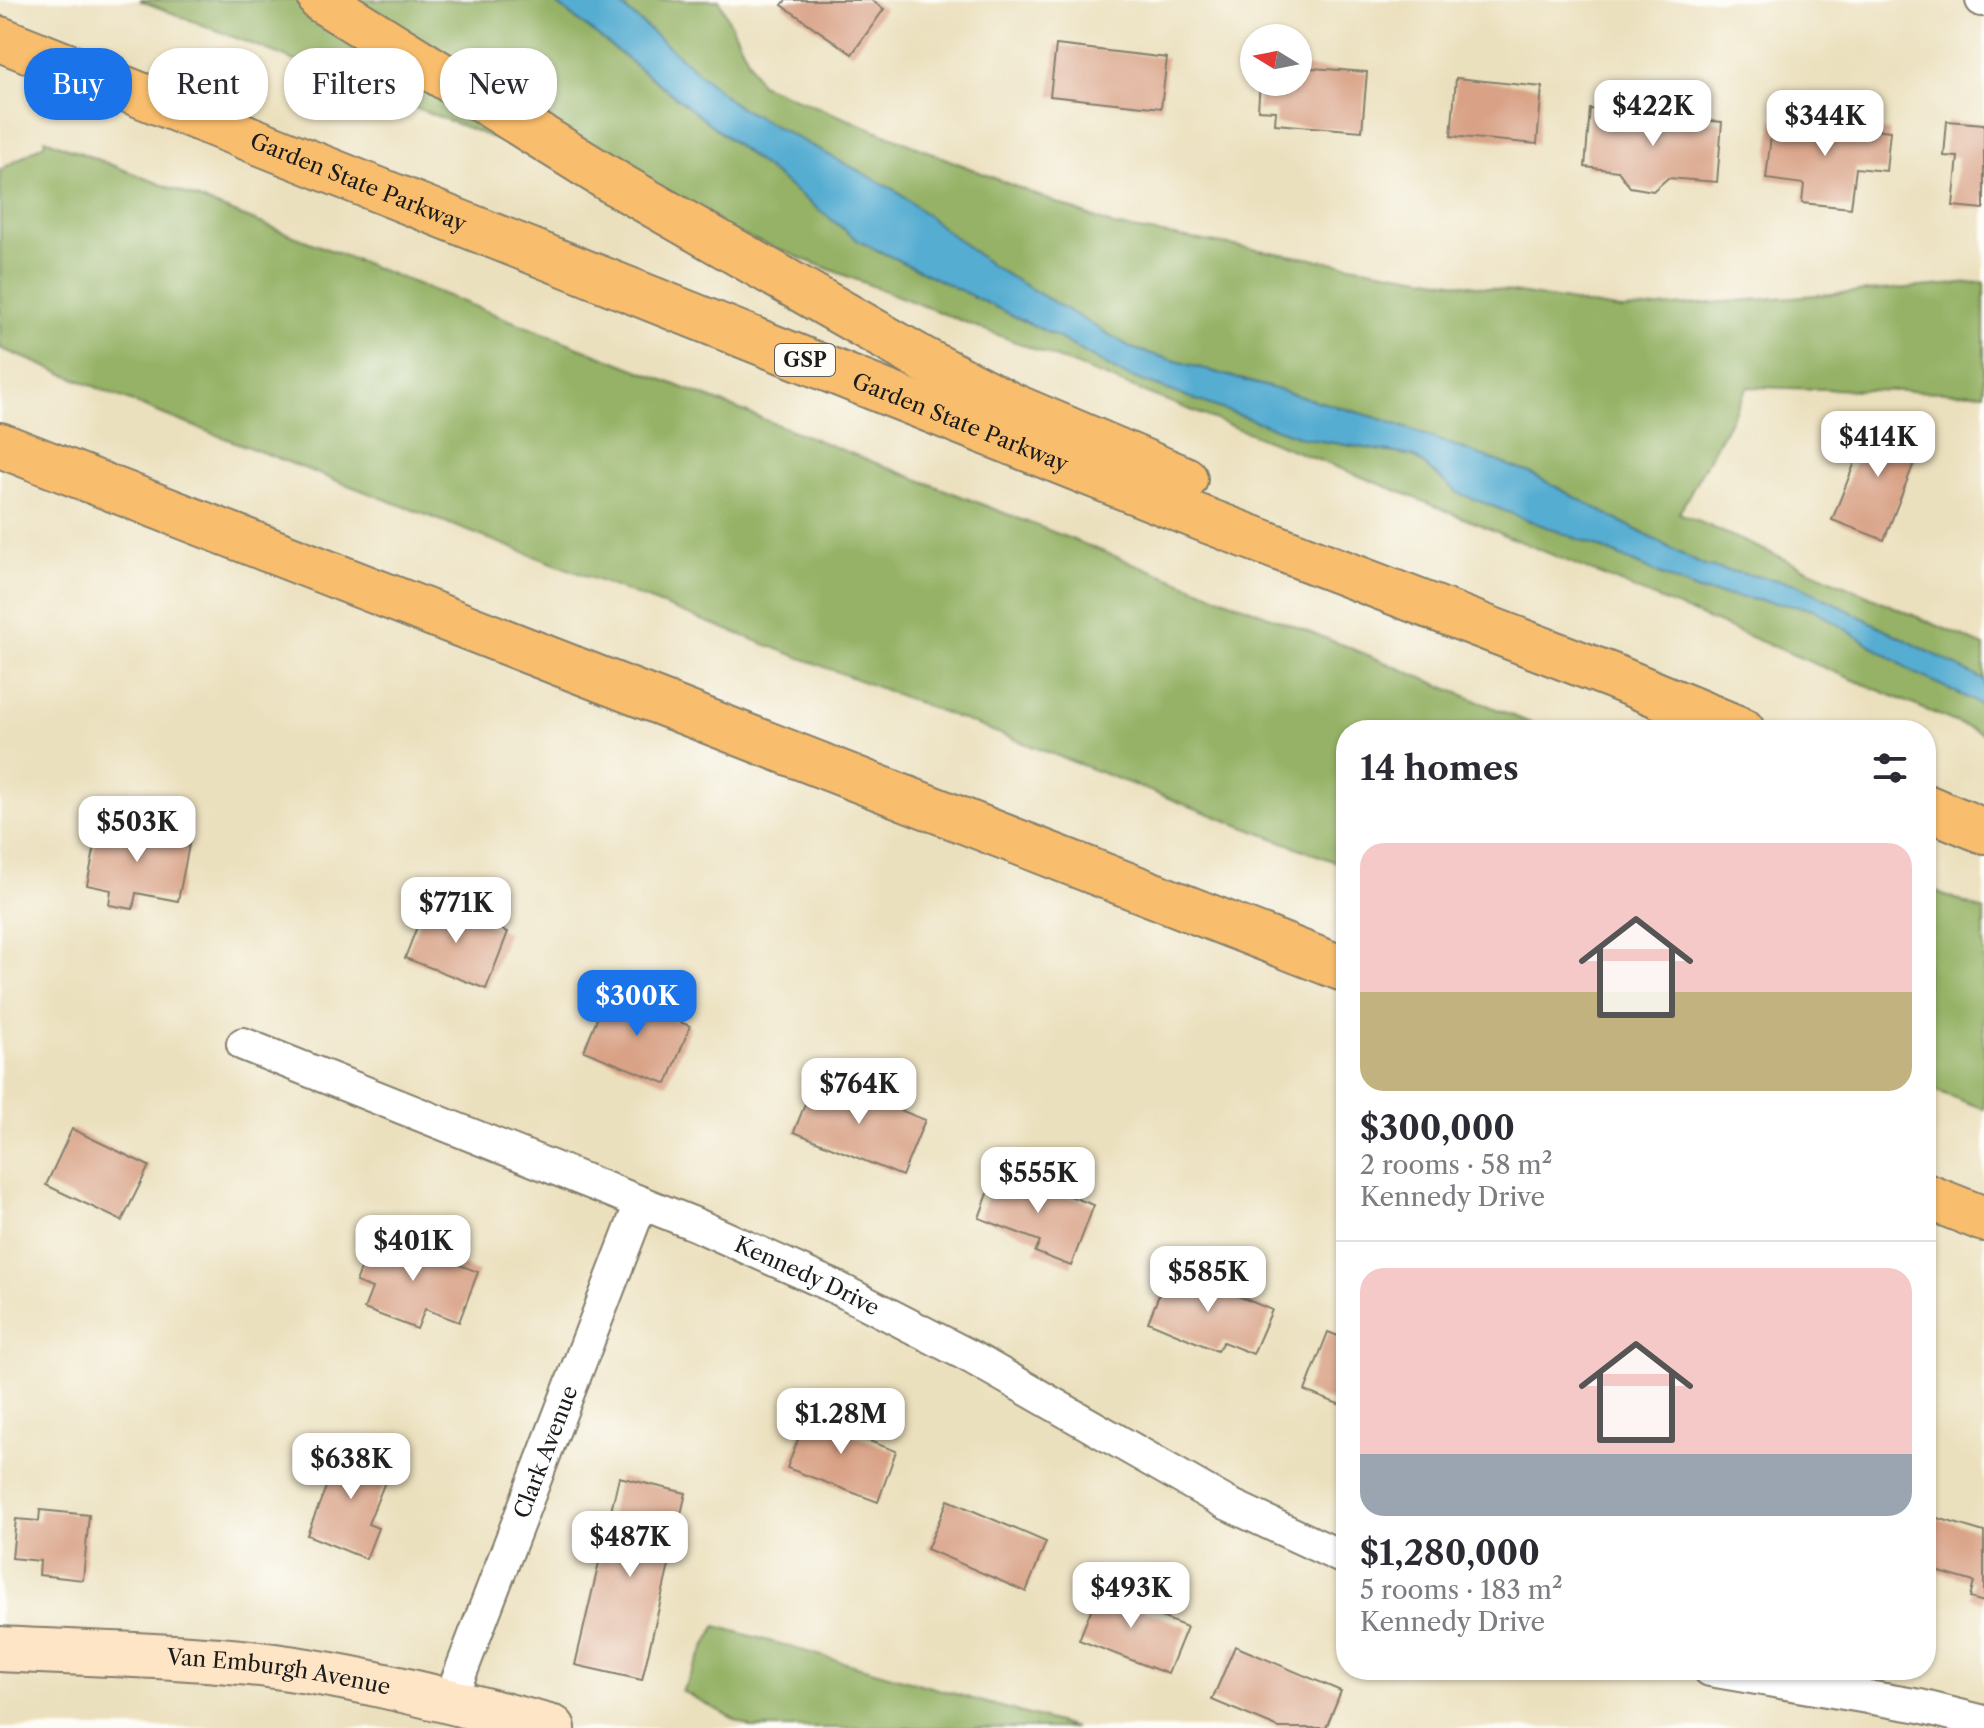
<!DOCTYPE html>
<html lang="en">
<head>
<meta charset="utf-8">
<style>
  :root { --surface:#fff; --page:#f7f7f7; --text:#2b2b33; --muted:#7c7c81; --line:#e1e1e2; --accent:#1a73e8 }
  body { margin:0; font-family:"Libre Caslon Text",serif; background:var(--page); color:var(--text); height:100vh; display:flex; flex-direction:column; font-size:30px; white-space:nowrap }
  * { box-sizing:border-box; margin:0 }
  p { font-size:26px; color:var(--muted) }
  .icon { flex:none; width:44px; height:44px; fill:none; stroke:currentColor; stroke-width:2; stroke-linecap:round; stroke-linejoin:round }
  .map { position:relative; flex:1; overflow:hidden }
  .panel { position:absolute; left:1336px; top:720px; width:600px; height:960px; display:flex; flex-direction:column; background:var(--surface); border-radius:32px; box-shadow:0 2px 6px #0004 }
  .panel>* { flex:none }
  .hud { position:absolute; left:24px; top:48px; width:760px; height:72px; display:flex; gap:16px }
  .needle { width:52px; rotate:280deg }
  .fabs { position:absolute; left:1240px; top:24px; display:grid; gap:16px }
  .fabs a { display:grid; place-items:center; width:72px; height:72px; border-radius:50%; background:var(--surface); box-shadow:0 2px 6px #0004; font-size:40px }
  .price { position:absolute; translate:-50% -68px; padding:0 18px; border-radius:16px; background:#fff; color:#222; font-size:26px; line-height:52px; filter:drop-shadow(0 2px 4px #0008) }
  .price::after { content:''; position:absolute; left:50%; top:48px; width:24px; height:18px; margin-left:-12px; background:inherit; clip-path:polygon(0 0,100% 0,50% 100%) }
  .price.selected { background:var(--accent); color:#fff }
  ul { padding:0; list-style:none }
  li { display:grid; align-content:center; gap:16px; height:424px; padding:0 24px }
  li+li { border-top:2px solid var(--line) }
  li span { display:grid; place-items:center; height:248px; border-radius:24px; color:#555 }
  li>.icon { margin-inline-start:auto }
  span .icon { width:144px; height:144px; fill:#fffc; stroke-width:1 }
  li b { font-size:34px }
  h2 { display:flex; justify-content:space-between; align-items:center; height:96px; padding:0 24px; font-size:34px }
  .pill { padding:0 28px; border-radius:32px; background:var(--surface); box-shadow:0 2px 6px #0004; font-size:28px; line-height:72px }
  .pill.selected { background:var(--accent); color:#fff }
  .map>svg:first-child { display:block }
  .forest { fill:#95b266; stroke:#586741; stroke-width:2 }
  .water { fill:#56add2; stroke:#396477; stroke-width:2 }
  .building { fill:#d9a286 }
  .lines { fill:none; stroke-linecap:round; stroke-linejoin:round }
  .street-casing { stroke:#847e6c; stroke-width:36 }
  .secondary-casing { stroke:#847e6c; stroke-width:48 }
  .highway-casing { stroke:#847e6c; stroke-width:48 }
  .street { stroke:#fff; stroke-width:32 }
  .secondary { stroke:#fde5c5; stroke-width:44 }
  .highway { stroke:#f9be6d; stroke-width:44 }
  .labels { text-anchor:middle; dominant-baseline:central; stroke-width:8; stroke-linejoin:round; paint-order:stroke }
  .shield { fill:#fdfcf7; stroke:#605f5e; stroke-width:2 }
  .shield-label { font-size:20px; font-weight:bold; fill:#1c1c1c }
  .street-label { font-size:22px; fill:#1c1c1c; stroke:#fdfcf7 }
</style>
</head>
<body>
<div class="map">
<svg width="1984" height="1728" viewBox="0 0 1984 1728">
  <rect width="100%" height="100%" fill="#fdfcf7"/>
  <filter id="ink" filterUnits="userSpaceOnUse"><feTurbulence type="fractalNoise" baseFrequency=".0125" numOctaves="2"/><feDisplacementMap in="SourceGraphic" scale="16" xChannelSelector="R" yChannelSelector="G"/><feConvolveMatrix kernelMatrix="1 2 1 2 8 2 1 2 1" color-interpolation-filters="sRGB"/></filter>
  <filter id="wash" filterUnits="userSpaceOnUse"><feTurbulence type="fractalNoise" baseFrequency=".006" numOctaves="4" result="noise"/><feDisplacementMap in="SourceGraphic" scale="32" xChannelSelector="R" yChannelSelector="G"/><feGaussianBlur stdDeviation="1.8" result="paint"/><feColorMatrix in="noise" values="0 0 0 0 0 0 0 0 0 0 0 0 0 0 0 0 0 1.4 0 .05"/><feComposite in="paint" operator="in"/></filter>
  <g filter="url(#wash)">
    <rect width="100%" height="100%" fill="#ebe0bd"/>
    <g class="forest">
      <polygon points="139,0 719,0 760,84 1114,226 1622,310 1984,282 1984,393 1748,387 1679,513 1984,646 1984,734 1408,495"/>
      <polygon points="45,139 1348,647 1547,730 1346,730 1346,866 167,416 0,348 0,170 44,144"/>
      <polygon points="1926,887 1984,911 1984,1109 1926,1087"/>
      <polygon points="716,1626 1075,1728 751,1728 682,1691"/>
    </g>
    <polygon class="water" points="552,0 615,0 737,106 893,189 992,266 1134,349 1381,419 1530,473 1704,566 1797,584 1984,680 1984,706 1915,673 1813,609 1698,591 1598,547 1458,493 1413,456 1303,438 1120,373 1057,337 860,242"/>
    <g id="blocks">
      <g class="building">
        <polygon points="786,0 871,0 884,9 852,54 782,5"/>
        <polygon points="1056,45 1167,58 1161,108 1050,96"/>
        <polygon points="1298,67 1367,72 1362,131 1275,124 1276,111 1258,110 1260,82 1298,82"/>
        <polygon points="1456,78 1542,87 1537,144 1451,136"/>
        <polygon points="1590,109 1722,122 1717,182 1668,178 1653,191 1630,187 1618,171 1585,167"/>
        <polygon points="1773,118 1890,131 1886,171 1856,168 1851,208 1802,203 1804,184 1766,179"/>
        <polygon points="1947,121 1984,124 1984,209 1953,206 1958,157 1944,156"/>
        <polygon points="1873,417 1924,437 1884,540 1832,520"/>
        <polygon points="100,821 190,840 178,901 136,893 133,909 109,905 111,890 87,885"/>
        <polygon points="427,901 508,932 486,989 405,958"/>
        <polygon points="607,993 690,1026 667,1084 584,1051"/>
        <polygon points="816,1076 925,1120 902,1176 794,1132"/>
        <polygon points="72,1129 149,1166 122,1221 46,1185"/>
        <polygon points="997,1169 1094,1205 1071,1266 1035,1252 1040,1241 979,1218"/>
        <polygon points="375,1232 478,1272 459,1322 425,1309 417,1329 364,1309 372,1288 356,1282"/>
        <polygon points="1170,1268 1272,1310 1253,1354 1223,1342 1217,1351 1148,1322"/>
        <polygon points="1328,1332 1346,1339 1346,1407 1305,1391"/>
        <polygon points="811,1406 844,1418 840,1430 896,1451 878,1502 787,1468"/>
        <polygon points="344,1442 393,1462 368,1524 378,1528 366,1559 307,1535"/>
        <polygon points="619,1477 686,1493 642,1680 575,1665"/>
        <polygon points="948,1500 1046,1542 1026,1592 927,1549"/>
        <polygon points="40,1510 89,1515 83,1580 39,1575 40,1561 12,1558 16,1519 39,1521"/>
        <polygon points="1931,1516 1984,1532 1984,1602 1970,1598 1974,1582 1926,1568 1926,1532"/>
        <polygon points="1103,1580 1135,1592 1130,1605 1187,1627 1168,1674 1079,1640"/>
        <polygon points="1235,1646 1341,1691 1326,1728 1279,1728 1212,1700"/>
      </g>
    </g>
  </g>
  <g filter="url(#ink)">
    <use href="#blocks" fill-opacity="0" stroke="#847e6c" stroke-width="2"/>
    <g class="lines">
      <g class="street-casing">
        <g id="street">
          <polyline points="1982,0 1984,0"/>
          <path id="s1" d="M243,1044L697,1225L835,1287L971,1357L1226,1503L1346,1559"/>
          <polyline points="1710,1670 1920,1706 1984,1722"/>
          <path id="s2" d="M450,1700L641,1203"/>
        </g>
      </g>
      <g class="secondary-casing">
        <g id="secondary">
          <path id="s3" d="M0,1649C73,1653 146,1654 219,1660C332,1669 444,1699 553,1728"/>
        </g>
      </g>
      <g class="highway-casing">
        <g id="highway">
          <polyline points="321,0 617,184 924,360 1011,405 1185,479"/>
          <path id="s4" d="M0,39L1211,522L1612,676L1742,730"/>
          <polyline points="0,445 1346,970"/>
          <polyline points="1926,807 1984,831"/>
          <polyline points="1926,1196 1984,1219"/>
        </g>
      </g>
      <use href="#street" class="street"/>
      <use href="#secondary" class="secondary"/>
      <use href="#highway" class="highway"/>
    </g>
  </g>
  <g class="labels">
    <rect class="shield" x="775" y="344" width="60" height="32" rx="6"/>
    <g class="shield-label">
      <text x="805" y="360">GSP</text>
    </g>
    <g class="street-label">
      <text stroke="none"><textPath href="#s4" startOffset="386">Garden State Parkway</textPath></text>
      <text stroke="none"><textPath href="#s4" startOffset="1034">Garden State Parkway</textPath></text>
      <text stroke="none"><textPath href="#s1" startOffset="610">Kennedy Drive</textPath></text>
      <text stroke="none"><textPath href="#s2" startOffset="266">Clark Avenue</textPath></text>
      <text stroke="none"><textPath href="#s3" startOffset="280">Van Emburgh Avenue</textPath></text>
    </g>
  </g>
</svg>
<div class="fabs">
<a><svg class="needle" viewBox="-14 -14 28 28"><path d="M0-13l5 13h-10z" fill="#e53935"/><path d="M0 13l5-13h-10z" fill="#7c7c81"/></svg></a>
</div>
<b class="price" style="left:1653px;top:148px">$422K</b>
<b class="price" style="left:1825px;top:158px">$344K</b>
<b class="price" style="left:1878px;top:479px">$414K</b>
<b class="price" style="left:137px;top:864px">$503K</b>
<b class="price" style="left:456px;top:945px">$771K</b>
<b class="price selected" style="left:637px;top:1038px">$300K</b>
<b class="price" style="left:859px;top:1126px">$764K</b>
<b class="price" style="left:1038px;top:1215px">$555K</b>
<b class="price" style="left:413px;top:1283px">$401K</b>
<b class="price" style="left:1208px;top:1314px">$585K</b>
<b class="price" style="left:841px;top:1456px">$1.28M</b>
<b class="price" style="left:351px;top:1501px">$638K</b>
<b class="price" style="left:630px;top:1579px">$487K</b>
<b class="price" style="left:1131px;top:1630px">$493K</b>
<div class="hud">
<a class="pill selected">Buy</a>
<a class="pill">Rent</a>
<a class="pill">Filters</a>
<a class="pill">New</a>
</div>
<section class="panel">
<h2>14 homes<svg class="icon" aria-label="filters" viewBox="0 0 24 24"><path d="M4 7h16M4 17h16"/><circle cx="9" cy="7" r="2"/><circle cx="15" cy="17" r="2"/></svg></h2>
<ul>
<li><span style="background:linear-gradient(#f6c9c9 60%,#c2b280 0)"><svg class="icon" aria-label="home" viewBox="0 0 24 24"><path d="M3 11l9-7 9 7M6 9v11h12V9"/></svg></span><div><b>$300,000</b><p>2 rooms · 58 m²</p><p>Kennedy Drive</p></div></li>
<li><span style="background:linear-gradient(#f6c9c9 75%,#9aa5b1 0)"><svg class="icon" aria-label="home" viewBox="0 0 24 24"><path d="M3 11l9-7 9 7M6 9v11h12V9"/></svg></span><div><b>$1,280,000</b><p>5 rooms · 183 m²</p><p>Kennedy Drive</p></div></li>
</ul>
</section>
</div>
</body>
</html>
